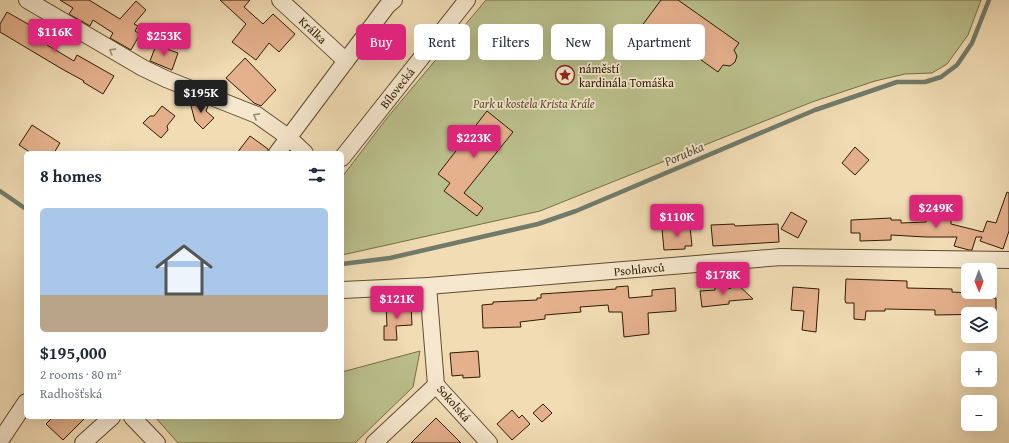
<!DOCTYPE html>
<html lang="en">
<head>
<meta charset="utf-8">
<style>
  :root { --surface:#fff; --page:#f6f6f7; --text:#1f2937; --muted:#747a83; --line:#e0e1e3; --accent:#db2777 }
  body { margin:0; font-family:"Gentium Book Plus",serif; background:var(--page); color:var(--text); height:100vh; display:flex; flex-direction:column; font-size:15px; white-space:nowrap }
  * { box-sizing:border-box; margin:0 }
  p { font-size:13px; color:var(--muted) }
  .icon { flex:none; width:22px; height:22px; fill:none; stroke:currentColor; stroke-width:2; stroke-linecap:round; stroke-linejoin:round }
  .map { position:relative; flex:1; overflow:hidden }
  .side { position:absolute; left:24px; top:151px; width:320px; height:268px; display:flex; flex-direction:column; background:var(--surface); border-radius:6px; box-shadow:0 4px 16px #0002 }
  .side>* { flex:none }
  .banner { position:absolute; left:356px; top:24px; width:380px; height:36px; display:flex; gap:8px }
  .needle { width:26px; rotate:179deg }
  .buttons { position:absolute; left:961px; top:263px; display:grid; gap:8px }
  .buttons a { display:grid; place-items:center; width:36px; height:36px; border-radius:6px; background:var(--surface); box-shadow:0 4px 16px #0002; font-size:20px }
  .price { position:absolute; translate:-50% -34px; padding:0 9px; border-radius:4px; background:var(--accent); color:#fff; font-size:13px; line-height:26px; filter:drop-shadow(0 1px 2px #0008) }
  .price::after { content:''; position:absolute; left:50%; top:24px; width:12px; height:9px; margin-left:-6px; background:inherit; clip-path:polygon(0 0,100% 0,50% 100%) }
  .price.selected { background:#222; color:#fff }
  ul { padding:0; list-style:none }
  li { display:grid; align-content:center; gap:8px; height:212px; padding:0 16px }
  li+li { border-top:1px solid var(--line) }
  li span { display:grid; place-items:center; height:124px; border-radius:6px; color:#555 }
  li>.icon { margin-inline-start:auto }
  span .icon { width:72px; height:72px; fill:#fffc; stroke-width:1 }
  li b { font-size:17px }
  h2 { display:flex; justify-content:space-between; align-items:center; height:48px; padding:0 16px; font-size:17px }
  .chip { padding:0 14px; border-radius:6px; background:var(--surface); box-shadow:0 4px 16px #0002; font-size:14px; line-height:36px }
  .chip.selected { background:var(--accent); color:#fff }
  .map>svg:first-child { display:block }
  .green { fill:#bbc08c; stroke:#756e48 }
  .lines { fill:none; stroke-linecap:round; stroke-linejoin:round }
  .stream { stroke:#707b6a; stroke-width:4.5 }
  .building { fill:#e5b18d; stroke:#2f1b03 }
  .street-casing { stroke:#604b2f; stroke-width:18 }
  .street { stroke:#f6e8ce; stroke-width:16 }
  .oneway { stroke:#9c8c73 }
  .labels { text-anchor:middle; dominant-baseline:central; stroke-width:3.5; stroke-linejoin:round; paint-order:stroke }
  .street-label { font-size:12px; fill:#2f1b03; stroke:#f6e8ce }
  .poi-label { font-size:12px; fill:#2f1b03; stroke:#f6e8ce; text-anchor:start }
  .park-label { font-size:12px; font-style:italic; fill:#594d2c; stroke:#f6e8ce }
  .water-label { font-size:13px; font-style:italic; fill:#4f4b37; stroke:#f6e8ce }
</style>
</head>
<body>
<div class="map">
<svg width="1009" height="443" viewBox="0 0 1009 443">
  <rect width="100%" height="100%" fill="#f1dcb4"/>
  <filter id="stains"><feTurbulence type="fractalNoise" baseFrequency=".005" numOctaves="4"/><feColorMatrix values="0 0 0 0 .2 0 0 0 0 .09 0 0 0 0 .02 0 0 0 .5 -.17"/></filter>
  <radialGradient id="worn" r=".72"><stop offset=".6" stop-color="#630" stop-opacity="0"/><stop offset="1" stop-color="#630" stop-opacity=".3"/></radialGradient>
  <g class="green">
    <polygon points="486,0 981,0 968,35 947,64 932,73 905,74 875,81 812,102 540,211 342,255 342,177 387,118"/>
    <polygon points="420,351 413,387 355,443 178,443 155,417 342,417 342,372"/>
  </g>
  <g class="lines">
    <g class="stream">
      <polyline points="0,191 26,209"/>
      <polyline points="342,264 390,258 538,224 576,211 815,110 897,82 925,82 941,77 957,65 972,43 989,0"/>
    </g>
  </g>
  <g class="building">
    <polygon points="60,0 89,0 120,19 136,1 146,10 134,24 138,26 135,31 140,34 131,50 110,38 113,33 93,20 90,26 69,14 73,8"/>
    <polygon points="220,0 250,0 244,7 263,24 273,14 295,34 279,52 269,43 256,60 232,42 246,24"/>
    <polygon points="661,0 678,0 739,43 734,50 737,56 735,62 730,66 723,65 718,72 690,52 687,57 664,42 661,46 650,38 652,35 641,27"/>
    <polygon points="7,12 40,31 37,35 50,40 47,45 74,61 77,55 114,76 103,94 83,82 84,81 62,69 0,32 0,24"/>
    <polygon points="156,45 178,53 172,70 150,61"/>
    <polygon points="245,58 276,90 261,106 254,103 226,78"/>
    <polygon points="194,100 208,106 206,111 214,118 203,129 195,121 191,106"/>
    <polygon points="162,106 175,116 167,126 168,130 161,138 143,123 150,116 154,116"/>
    <polygon points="487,111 513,132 464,193 483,208 477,216 444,191 450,183 438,174"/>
    <polygon points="32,125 60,143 54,153 31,153 19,145"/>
    <polygon points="250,136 268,149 268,153 237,153"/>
    <polygon points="855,147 869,160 855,175 842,163"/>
    <polygon points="1007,192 1009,193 1009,231 1003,249 980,241 982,237 976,237 972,250 969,250 954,246 957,237 926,237 891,235 891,240 860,241 860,233 851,233 851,220 891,218 891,220 901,220 901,223 926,222 926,213 951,213 951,224 983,232 987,221 996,223"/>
    <polygon points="791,212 807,221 798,238 781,229"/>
    <polygon points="734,224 735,226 778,224 779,242 713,246 711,225"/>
    <polygon points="690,227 692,246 685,246 685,249 664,250 662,229"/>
    <polygon points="846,279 907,281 907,288 952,289 952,292 992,294 992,298 996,298 996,314 935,315 935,310 885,309 885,311 866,311 865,320 854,319 854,303 846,303 845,300"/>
    <polygon points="736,283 753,299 729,301 729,304 702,307 700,291 715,290 715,287 726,286 730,289"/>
    <polygon points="628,286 629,298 652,296 652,290 675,288 676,311 648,313 649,334 632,336 624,337 622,312 609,312 608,305 580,307 581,312 545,315 545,319 520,322 521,327 483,328 482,305 493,304 493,302 537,300 537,298 541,298 541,294 616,289 616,287"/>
    <polygon points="793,287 819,289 816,332 802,330 804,311 791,310"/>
    <polygon points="411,304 412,325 396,326 397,340 384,340 384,326 387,326 386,306"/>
    <polygon points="478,351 480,377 463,378 463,375 452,376 450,353"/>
    <polygon points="543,404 552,413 542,422 533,413"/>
    <polygon points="512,410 519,418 522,415 530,424 512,440 497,424"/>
    <polygon points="53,417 86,417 63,440 46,424"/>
    <polygon points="436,418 461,443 411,443"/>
  </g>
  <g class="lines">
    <g class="street-casing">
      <g id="street">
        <polyline points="27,0 143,68 166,79 257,115 288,137 305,153"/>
        <polyline points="280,0 346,61"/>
        <polyline points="277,153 387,6 394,0"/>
        <polyline points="342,158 467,0"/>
        <polyline points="428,286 436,385 489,443"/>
        <polyline points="342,290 428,286 781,257 1009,260"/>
        <polyline points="132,417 157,443"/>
        <polyline points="0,441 26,402"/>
        <polyline points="83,443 112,417"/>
        <polyline points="374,443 436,385"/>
      </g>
    </g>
    <use href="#street" class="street"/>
  </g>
  <defs><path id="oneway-chevron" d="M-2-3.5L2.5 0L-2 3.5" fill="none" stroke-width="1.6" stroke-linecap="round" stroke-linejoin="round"/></defs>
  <g class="oneway">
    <use href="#oneway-chevron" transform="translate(112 51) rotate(-148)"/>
    <use href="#oneway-chevron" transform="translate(256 116) rotate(-151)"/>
  </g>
  <defs>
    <g id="sight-ring" transform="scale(1)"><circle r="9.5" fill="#f6e8ce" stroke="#8f2418" stroke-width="1.5"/><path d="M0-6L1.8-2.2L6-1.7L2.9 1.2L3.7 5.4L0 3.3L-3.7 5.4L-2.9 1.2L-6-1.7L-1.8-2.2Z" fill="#8f2418"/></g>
  </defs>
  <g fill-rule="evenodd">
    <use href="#sight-ring" x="565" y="75"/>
  </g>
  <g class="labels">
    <g class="street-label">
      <text transform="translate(313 30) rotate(43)">Králka</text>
      <text transform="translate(397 88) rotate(-52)">Bílovecká</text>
      <text transform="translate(639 269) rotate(-5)">Psohlavců</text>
      <text transform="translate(454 403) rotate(49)">Sokolská</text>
    </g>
    <g class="poi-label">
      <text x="579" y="68">náměstí<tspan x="579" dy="14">kardinála Tomáška</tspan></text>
    </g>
    <g class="park-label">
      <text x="534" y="103">Park u kostela Krista Krále</text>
    </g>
    <g class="water-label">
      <text transform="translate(684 154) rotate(-23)">Porubka</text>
    </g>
  </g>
  <rect width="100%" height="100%" filter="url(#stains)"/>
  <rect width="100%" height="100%" fill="url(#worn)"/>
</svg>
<div class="buttons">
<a><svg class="needle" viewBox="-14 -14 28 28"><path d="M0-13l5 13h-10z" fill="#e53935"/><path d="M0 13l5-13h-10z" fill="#747a83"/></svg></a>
<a><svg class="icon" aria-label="layers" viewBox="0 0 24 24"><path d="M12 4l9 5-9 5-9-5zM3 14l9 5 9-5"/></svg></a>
<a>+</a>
<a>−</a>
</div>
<b class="price" style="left:55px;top:53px">$116K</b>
<b class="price" style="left:164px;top:57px">$253K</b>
<b class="price selected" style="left:201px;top:114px">$195K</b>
<b class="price" style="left:474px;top:159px">$223K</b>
<b class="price" style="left:936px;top:229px">$249K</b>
<b class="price" style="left:677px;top:238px">$110K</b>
<b class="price" style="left:723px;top:296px">$178K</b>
<b class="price" style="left:397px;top:320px">$121K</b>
<div class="banner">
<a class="chip selected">Buy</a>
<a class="chip">Rent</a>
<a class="chip">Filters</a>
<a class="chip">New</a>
<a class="chip">Apartment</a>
</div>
<section class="side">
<h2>8 homes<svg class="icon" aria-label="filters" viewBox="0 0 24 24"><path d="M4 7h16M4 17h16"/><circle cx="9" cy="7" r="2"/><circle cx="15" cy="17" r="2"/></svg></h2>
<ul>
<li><span style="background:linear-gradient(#a9c7e8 70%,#b9a48a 0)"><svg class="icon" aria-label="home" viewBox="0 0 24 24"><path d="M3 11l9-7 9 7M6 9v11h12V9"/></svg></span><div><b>$195,000</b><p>2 rooms · 80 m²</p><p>Radhošťská</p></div></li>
</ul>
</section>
</div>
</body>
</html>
